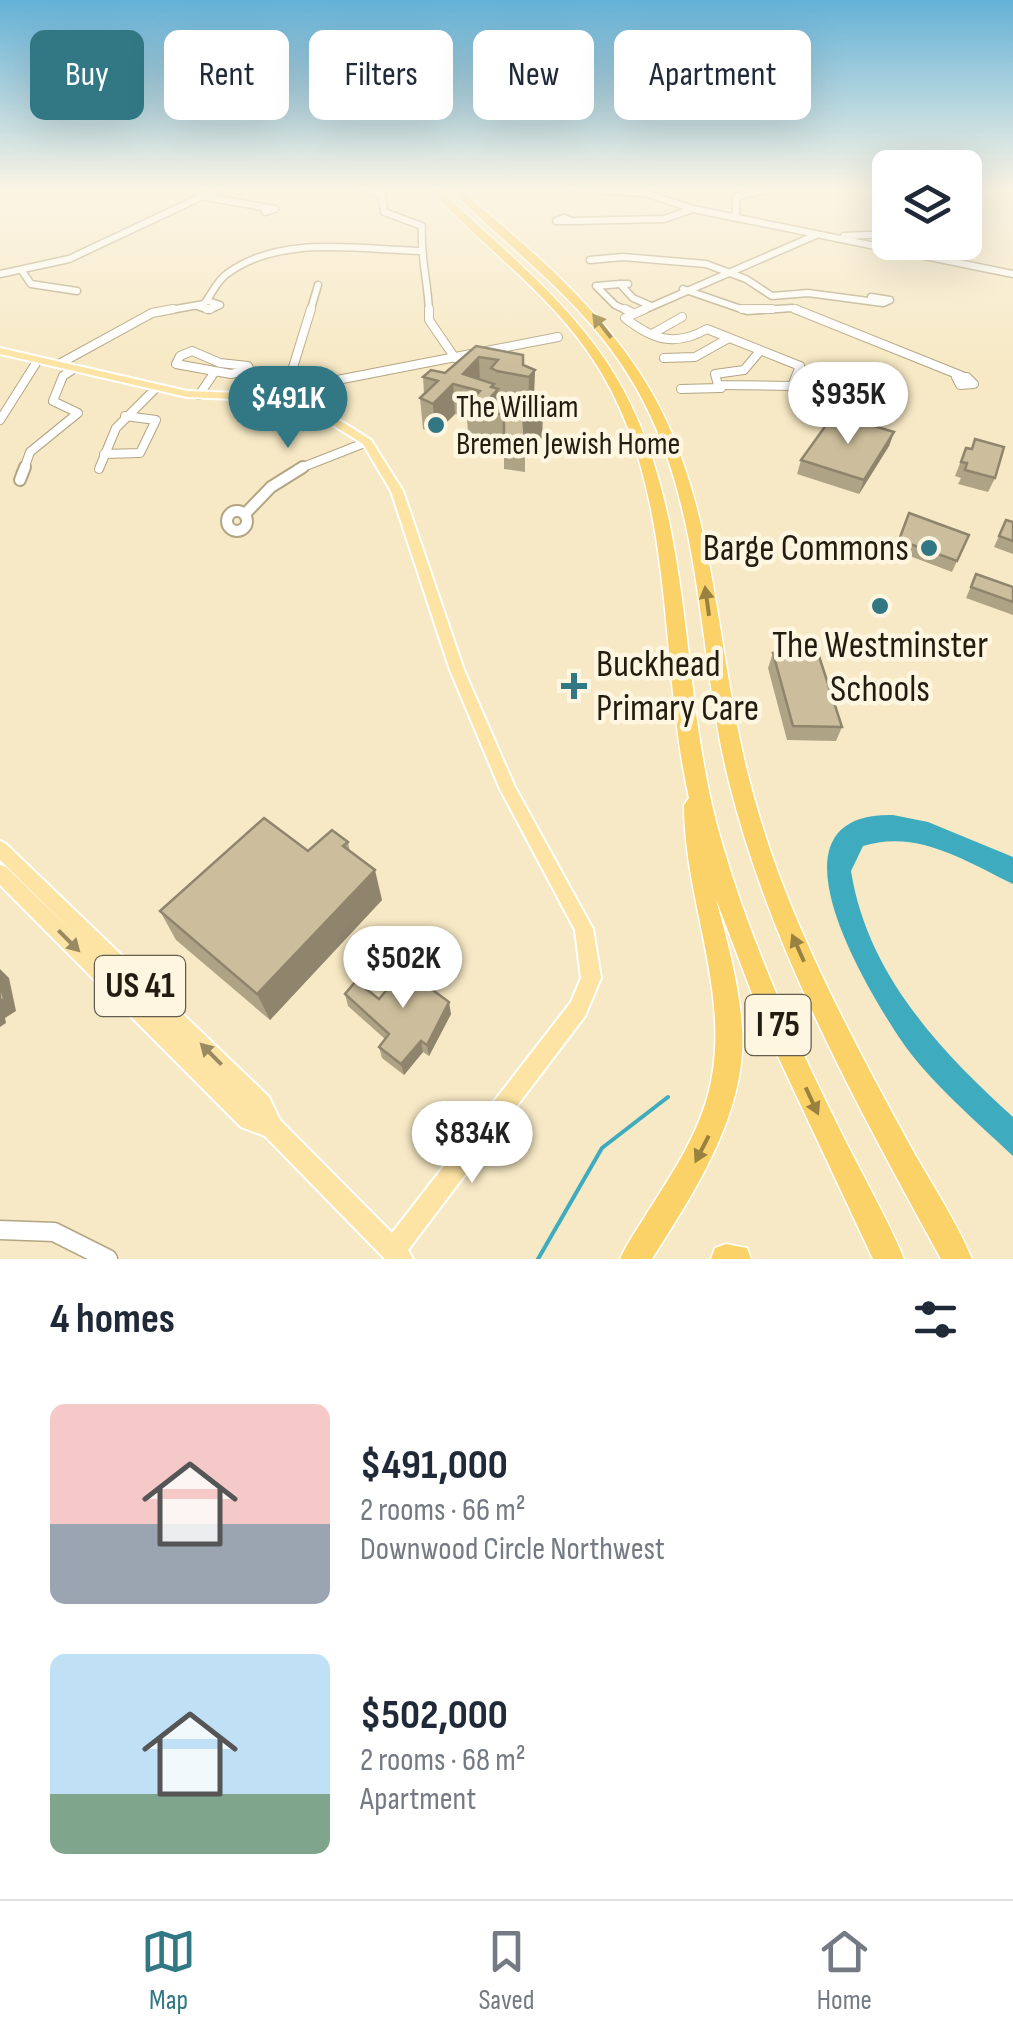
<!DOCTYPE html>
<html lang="en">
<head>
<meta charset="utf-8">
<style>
  :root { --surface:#fff; --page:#f6f6f7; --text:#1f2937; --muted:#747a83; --line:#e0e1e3; --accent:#317884 }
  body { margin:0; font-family:"Sofia Sans Condensed",sans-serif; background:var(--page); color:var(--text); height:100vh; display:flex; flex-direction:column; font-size:38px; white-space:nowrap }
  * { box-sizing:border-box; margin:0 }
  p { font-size:32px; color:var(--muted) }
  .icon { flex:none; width:55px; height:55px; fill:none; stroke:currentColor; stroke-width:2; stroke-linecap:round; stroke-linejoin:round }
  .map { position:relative; height:1259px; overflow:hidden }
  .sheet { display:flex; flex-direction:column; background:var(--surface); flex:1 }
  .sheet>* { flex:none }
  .hud { position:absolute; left:30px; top:30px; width:955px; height:90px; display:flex; gap:20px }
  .fabs { position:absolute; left:872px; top:150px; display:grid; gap:20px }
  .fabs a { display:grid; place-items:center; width:110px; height:110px; border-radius:15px; background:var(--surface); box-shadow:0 10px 40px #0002; font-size:50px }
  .price { position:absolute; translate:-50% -85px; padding:0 22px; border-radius:35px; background:#fff; color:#222; font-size:32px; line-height:65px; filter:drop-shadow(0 2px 5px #0008) }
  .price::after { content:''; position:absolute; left:50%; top:60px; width:30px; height:22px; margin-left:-15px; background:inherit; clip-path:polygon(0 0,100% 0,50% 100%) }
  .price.selected { background:var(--accent); color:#fff }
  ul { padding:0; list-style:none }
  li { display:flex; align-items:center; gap:30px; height:250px; padding:0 50px }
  li span { display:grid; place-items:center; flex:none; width:280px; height:200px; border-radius:15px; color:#555 }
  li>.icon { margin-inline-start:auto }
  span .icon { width:120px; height:120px; fill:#fffc; stroke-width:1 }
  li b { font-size:42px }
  h2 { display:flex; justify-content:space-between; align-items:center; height:120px; padding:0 50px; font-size:42px }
  .pill { padding:0 35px; border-radius:15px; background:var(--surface); box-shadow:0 10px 40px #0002; font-size:35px; line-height:90px }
  .pill.selected { background:var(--accent); color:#fff }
  .tab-bar { display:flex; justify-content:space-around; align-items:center; height:140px; border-top:2px solid var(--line); background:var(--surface); font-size:28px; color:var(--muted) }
  .tab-bar a { display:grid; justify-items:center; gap:5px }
  .tab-bar .selected { color:var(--accent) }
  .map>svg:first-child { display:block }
  .water { fill:#3eacbe }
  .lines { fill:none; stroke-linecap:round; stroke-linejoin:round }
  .stream { stroke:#3eacbe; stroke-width:4 }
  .minor-far3-casing { stroke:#b3a583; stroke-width:9 }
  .minor-far2-casing { stroke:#b3a583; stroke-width:10 }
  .minor-far1-casing { stroke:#b3a583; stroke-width:14 }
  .minor-casing { stroke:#b3a583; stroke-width:21 }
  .major-casing { stroke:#fff; stroke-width:4 }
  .highway-casing { stroke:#fff; stroke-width:3 }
  .minor-far3 { stroke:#fff; stroke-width:6 }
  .minor-far2 { stroke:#fff; stroke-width:8 }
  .minor-far1 { stroke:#fff; stroke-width:10 }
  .minor { stroke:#fff; stroke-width:18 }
  .major { fill:#fde4a4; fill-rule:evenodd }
  .highway { fill:#fbd267; fill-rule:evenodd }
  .wall { fill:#afa386 }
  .shaded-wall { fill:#8f856d }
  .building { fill:#ccbe9c; stroke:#8f856d; stroke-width:2.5 }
  .oneway { fill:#998140 }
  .oneway2 { fill:#9a8a61 }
  .poi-dot { fill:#317884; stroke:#fff6e1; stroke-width:4 }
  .labels { text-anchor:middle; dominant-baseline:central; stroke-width:9; stroke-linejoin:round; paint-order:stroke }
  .far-poi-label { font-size:32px; fill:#221d10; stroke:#fff6e1; text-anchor:start }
  .shield { fill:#fff6e1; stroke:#645e4f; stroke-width:2.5 }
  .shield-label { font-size:35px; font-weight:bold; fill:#221d10 }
  .poi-label { font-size:38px; fill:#221d10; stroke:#fff6e1; text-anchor:end }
</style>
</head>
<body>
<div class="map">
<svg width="1013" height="1259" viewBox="0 0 1013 1259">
  <rect width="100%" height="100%" fill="#f7e9c5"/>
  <path class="water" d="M893,815L928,822L1013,857V884C966,861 917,829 863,846L851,871C867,973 939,1050 1013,1117V1156C972,1117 923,1077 893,1028C858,973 764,812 893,815Z"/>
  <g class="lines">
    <polyline class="stream" points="538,1259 602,1148 668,1097"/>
    <g class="minor-far3-casing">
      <g id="minor-far3">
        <path d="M365,188L382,195L384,212L422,226C420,257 428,281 429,312"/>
        <polyline points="574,188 641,193"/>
        <polyline points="630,188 693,209 1013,274"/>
        <polyline points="200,196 275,209 265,212 264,208"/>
        <polyline points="731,217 736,214 736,197 765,190"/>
        <polygon points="564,218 571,221 556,221"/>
        <polyline points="571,221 664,219 693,209"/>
        <polyline points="844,236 890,234"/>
        <polyline points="590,260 623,257 706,264 746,279 772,296 808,293 883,303 890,300 871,297 873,301"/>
        <polyline points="22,271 31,284 77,291"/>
        <polyline points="0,274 69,259 220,188"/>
        <polyline points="620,284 596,286 615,305 630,312"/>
        <polyline points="628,284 620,284 633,298 649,305"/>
        <polyline points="683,289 747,311 792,308 802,312"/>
        <polyline points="197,306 209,310 220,305 208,301"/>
        <path d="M159,312L204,304C212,294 217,280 228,273C282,234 359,250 421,251"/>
        <polyline points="310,312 318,285"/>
        <polyline points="639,312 816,235"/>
      </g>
    </g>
    <g class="minor-far2-casing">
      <g id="minor-far2">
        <polyline points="207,309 210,309"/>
        <polyline points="429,309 429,320 455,358"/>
        <polyline points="625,309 633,313"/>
        <path d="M645,309L625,318C653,340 675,347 707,329L800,366L792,386L828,387L855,375"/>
        <polyline points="742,309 772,309"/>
        <polyline points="795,309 962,376"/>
        <polyline points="652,334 682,317"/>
        <polygon points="192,351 220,363 248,366 250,370 231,374 176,364 180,356"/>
        <polyline points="760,351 744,370 715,374 718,385 792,386"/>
        <polyline points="664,358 695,357 729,338"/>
        <polyline points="59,364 152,313 173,309"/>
        <polygon points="956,377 967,377 974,384 960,385"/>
        <polyline points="681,389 721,388"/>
        <polyline points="286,390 311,309"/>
        <polyline points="199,395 214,373"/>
        <polyline points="276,396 286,390 558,337"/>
        <polyline points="0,420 38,360"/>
        <polyline points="104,454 140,453 156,420 125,416"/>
        <polyline points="24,469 30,452 78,413 53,401 63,376 75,368"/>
        <polyline points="99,469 116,428 156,388"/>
        <polyline points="298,469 367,442"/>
      </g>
    </g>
    <g class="minor-far1-casing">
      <g id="minor-far1">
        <polyline points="20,480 25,467"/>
        <circle cx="237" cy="521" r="10"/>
        <polyline points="245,514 271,487 303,467"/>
      </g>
    </g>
    <g class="minor-casing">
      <polyline id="minor" points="0,1230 54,1232 108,1259"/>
    </g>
    <g class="major-casing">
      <polygon id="major" points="0,348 187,391 284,395 328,413 371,440 403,491 464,670 515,787 593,929 601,978 585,1016 408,1250 413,1259 385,1259 265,1136 241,1127 0,885 0,865 6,867 83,942 0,860 0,841 6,844 269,1097 280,1120 392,1233 571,1002 581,978 575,930 500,789 450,670 391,491 363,444 320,417 282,401 187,397 0,354"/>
    </g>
    <g class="highway-casing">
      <g id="highway">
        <path d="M429,188H438C495,243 561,294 606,361C700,502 675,686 722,843C751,943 794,1037 840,1130C861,1173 886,1215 904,1259H873L767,1033L716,899C727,941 739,983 742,1027C748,1111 695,1191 652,1259H620C627,1243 638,1228 647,1213C670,1177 695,1140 707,1098C735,1000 684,904 684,805L689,798C657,654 678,493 596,364C552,294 483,248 429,188Z"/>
        <path d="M449,188H458C541,258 631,332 673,436C710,525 717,621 735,715C745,770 760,823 779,875C814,967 860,1054 907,1140C928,1179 955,1218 972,1259H941C858,1107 771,951 729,782C696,650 705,507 635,386C587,302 514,254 449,188Z"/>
        <polygon points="726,1244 747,1248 751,1259 711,1259 715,1248"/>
      </g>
    </g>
    <use href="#minor-far3" class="minor-far3"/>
    <use href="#minor-far2" class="minor-far2"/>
    <use href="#minor-far1" class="minor-far1"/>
    <use href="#minor" class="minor"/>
    <use href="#major" class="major"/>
    <use href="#highway" class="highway"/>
  </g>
  <g class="wall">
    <polygon points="476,346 535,370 533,400 543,407 542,438 525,444 525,472 504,469 504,445 468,436 467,417 455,414 435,434 423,429 420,398 424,395 423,377 445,373"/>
    <polygon points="894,432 889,446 859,494 797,474 801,460"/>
    <polygon points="975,439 995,478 988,492 958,484 961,478 955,476 966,448 971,449"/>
    <polygon points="909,513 969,535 952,572 894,550"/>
    <polygon points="1006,520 1013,522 1013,554 994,547"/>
    <polygon points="976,574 1013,587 1013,615 966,598"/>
    <polygon points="778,646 812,653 842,727 836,741 787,740 768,668 773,653 776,653"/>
    <polygon points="348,842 350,852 382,900 270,1020 176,940 160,911 308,851"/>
    <polygon points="410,970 426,970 427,985 451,1014 429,1056 423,1052 404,1075 382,1058 379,1047 385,1039 348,1006 345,994 379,999"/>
  </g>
  <g class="shaded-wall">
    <polygon points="479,357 480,386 463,374"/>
    <polygon points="535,370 534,400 528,407 529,377"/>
    <polygon points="453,384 455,414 435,434 433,404"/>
    <polygon points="494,384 494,393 498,389 498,413 488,400 491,387"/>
    <polygon points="543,407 542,438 525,444 523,414"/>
    <polygon points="894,432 889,446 859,494 864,480"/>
    <polygon points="375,870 382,900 270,1020 257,994"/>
    <polygon points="0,969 9,978 16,1011 5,1018 6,1023 0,1027"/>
    <polygon points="449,1002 451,1014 429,1056 427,1045"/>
    <polygon points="421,1041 423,1052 404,1075 401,1064"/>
  </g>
  <g class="building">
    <polygon points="476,346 523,355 523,365 535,370 529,377 497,371 491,368 498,360 479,357 463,374 494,384 491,387 498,389 488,400 512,405 531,398 543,407 523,414 525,441 504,438 504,415 466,406 480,391 453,384 433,404 420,398 438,381 423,377 431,370 445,373"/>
    <polygon points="834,414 894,432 864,480 801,460"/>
    <polygon points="975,439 1004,447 995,478 965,470 967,463 961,462 966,448 972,449"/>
    <polygon points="909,513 969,535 957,561 899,540"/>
    <polygon points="1006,520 1013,522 1013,541 999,536"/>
    <polygon points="976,574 1013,587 1013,602 971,587"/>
    <polygon points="778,646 810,647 812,653 818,653 842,727 793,726 773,653 780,653"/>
    <polygon points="264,818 308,851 332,830 348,842 343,846 375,870 257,994 160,911"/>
    <polygon points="415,963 426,970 422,982 449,1002 427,1045 421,1041 401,1064 379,1047 389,1034 345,994 356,981 379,999 406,967 410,970"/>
    <polygon points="0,979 4,999 0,1001"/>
  </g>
  <defs><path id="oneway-solid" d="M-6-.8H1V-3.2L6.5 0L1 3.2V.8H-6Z" transform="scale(2.5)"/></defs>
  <g class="oneway">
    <use href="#oneway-solid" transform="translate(602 326) rotate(-128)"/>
    <use href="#oneway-solid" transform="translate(707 601) rotate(-98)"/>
    <use href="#oneway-solid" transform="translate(798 948) rotate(-114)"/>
    <use href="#oneway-solid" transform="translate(812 1101) rotate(65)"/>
    <use href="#oneway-solid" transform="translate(702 1149) rotate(117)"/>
  </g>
  <g class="oneway2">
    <use href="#oneway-solid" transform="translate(69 941) rotate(45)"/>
    <use href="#oneway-solid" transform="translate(211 1054) rotate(-135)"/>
  </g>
  <linearGradient id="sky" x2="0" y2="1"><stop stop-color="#64b1d7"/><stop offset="0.52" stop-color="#fbf5e5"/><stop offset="1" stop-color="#fbf5e5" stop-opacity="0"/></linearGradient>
  <rect width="1013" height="364" fill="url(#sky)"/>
  <g class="poi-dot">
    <circle cx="436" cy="425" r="10"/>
    <circle cx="929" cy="548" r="10"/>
    <circle cx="880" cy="606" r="10"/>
    <path d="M569 671h10v10h10v10h-10v10h-10v-10h-10v-10h10z"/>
  </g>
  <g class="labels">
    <g class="far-poi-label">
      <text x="456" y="407">The William<tspan x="456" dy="37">Bremen Jewish Home</tspan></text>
    </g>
    <g class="shield">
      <rect x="95" y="956" width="90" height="60" rx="8"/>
      <rect x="745.5" y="995" width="65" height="60" rx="8"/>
    </g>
    <g class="shield-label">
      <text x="140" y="986">US 41</text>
      <text x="778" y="1025">I 75</text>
    </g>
    <g class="poi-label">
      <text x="909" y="548">Barge Commons</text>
      <text x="880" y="645" text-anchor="middle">The Westminster<tspan x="880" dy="44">Schools</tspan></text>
      <text x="596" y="664" text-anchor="start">Buckhead<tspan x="596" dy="44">Primary Care</tspan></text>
    </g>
  </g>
</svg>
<div class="fabs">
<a><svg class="icon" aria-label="layers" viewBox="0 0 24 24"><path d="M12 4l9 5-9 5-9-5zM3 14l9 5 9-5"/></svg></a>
</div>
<b class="price" style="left:848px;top:447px">$935K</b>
<b class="price selected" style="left:288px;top:451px">$491K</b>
<b class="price" style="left:403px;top:1011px">$502K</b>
<b class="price" style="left:472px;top:1186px">$834K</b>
<div class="hud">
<a class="pill selected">Buy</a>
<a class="pill">Rent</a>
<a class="pill">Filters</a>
<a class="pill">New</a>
<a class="pill">Apartment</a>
</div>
</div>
<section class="sheet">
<h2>4 homes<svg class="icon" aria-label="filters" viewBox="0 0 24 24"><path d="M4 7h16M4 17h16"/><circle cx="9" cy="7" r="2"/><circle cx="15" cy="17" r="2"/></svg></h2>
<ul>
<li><span style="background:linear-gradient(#f6c9c9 60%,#9aa5b1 0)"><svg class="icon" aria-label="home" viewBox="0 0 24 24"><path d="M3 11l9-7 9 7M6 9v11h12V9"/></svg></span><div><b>$491,000</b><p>2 rooms · 66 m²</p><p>Downwood Circle Northwest</p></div></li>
<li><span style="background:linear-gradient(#bfe0f5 70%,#7fa58c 0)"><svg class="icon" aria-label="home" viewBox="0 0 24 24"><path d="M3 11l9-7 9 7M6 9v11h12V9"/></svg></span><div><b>$502,000</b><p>2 rooms · 68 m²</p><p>Apartment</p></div></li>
</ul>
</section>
<nav class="tab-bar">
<a class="selected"><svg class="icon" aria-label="map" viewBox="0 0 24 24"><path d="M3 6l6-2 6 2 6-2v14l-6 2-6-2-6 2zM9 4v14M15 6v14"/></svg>Map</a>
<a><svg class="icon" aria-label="saved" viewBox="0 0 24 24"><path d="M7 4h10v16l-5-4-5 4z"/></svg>Saved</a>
<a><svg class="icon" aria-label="home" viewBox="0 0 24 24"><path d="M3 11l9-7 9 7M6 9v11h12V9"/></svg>Home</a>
</nav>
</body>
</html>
